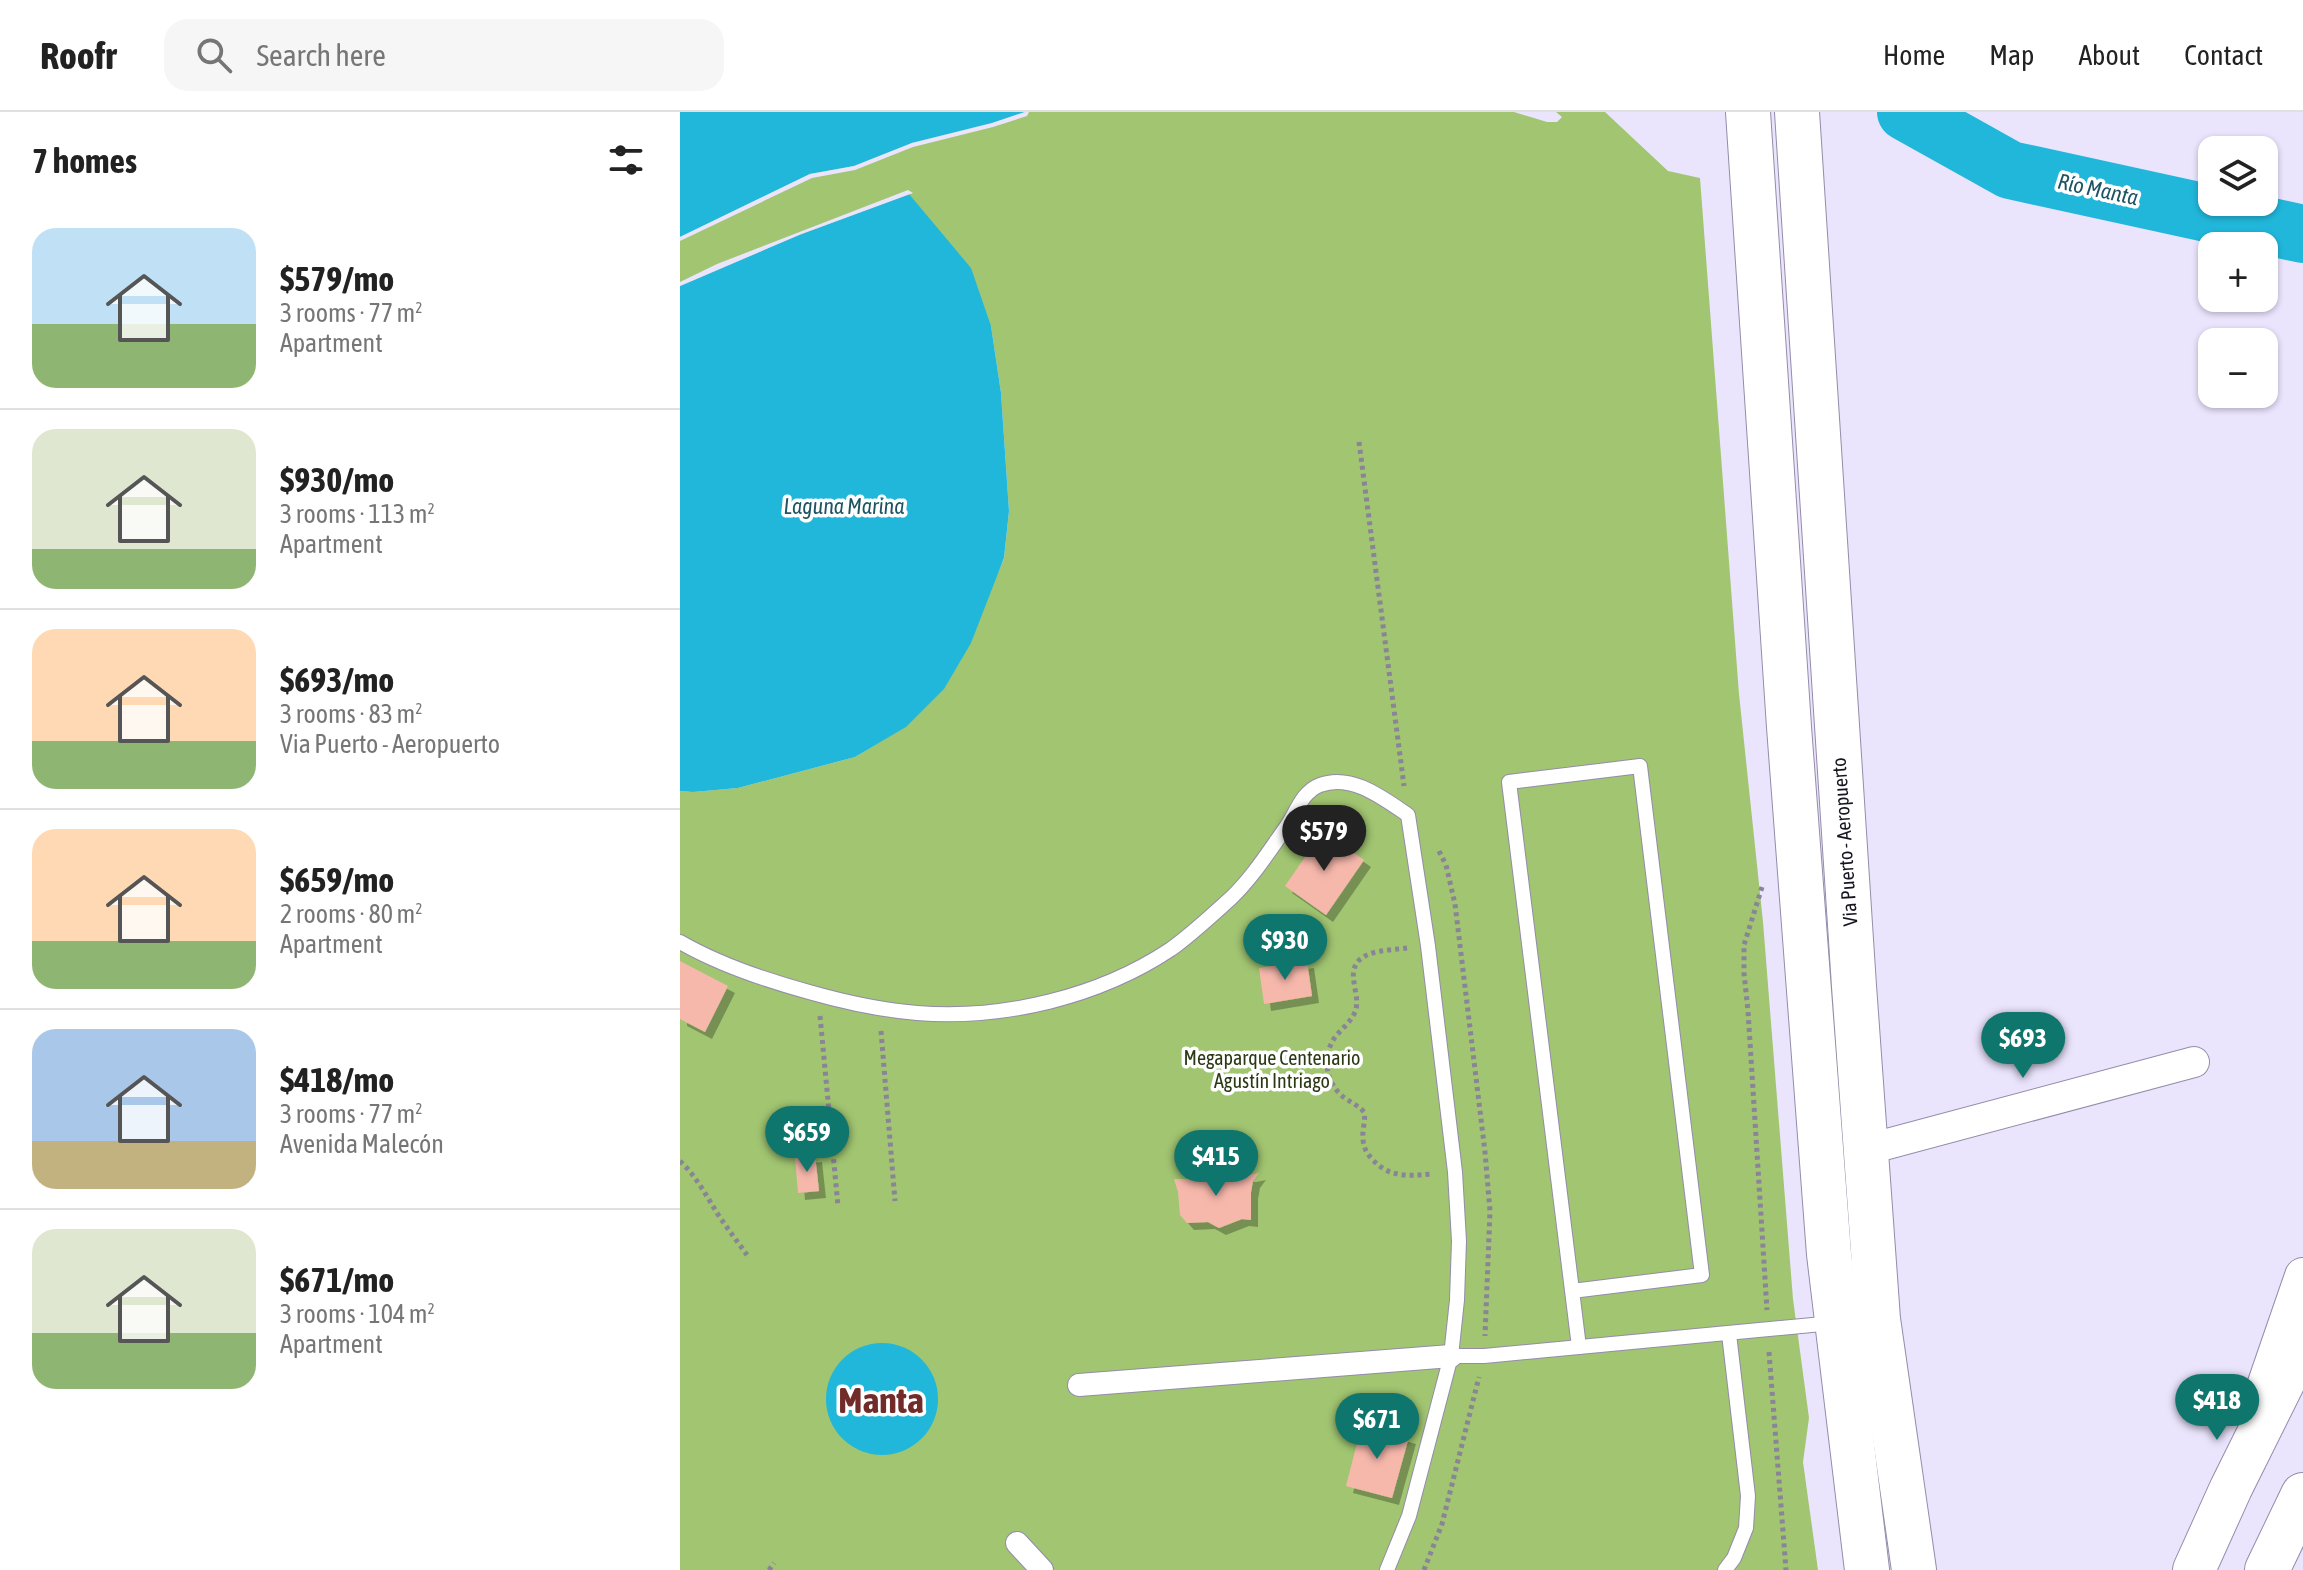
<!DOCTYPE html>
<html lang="en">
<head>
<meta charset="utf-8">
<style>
  :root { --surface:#fff; --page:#f6f6f6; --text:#222; --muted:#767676; --line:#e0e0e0; --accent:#0f766e }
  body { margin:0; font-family:"Asap Condensed",sans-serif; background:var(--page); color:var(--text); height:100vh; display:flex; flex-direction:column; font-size:30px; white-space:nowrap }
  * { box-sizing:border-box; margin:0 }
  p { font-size:26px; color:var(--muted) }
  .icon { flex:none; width:44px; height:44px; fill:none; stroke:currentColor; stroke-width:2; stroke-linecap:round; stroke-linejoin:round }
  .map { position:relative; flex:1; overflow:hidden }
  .side { display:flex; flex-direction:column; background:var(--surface); width:680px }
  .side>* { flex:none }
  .buttons { position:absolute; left:1518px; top:24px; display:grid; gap:16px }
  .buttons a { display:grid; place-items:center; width:80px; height:80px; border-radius:16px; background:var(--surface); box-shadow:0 2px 6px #0004; font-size:40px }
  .price { position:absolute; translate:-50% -68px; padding:0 18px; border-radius:28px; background:var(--accent); color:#fff; font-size:26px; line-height:52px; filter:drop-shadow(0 2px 4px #0008) }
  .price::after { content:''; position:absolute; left:50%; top:48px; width:24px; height:18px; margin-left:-12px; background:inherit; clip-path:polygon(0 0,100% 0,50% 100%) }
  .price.current { background:#222; color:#fff }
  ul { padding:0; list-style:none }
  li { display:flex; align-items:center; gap:24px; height:200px; padding:0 32px }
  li+li { border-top:2px solid var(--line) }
  li span { display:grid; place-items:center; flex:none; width:224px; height:160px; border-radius:24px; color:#555 }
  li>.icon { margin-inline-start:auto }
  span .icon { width:96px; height:96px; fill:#fffc; stroke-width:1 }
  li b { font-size:34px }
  h2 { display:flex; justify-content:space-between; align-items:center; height:96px; padding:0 32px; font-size:34px }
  header { display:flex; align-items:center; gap:48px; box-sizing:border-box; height:112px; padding:0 40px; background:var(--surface); border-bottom:2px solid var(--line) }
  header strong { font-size:38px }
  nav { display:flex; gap:44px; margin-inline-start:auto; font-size:28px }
  .search { width:560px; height:72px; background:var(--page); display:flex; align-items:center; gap:20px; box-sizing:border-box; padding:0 28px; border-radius:24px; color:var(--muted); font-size:30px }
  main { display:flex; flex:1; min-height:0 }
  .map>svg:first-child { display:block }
  .green { fill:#a1c571 }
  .water { fill:#21b7db }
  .pier { fill:#ebe4fd }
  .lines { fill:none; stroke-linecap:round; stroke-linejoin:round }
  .river { stroke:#21b7db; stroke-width:58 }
  .building { fill:#f7b8ac; filter:url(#shadow) }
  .service-casing { stroke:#948ca9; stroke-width:16 }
  .pedestrian-casing { stroke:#948ca9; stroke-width:24 }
  .minor-casing { stroke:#948ca9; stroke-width:32 }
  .tertiary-casing { stroke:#948ca9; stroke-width:38 }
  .secondary-casing { stroke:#948ca9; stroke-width:44 }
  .primary-casing { stroke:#948ca9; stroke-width:46 }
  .path { stroke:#8a8497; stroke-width:5; stroke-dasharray:4 4; stroke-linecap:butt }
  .service { stroke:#fff; stroke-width:14 }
  .pedestrian { stroke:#fff; stroke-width:22 }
  .minor { stroke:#fff; stroke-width:30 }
  .tertiary { stroke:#fff; stroke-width:36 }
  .secondary { stroke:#fff; stroke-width:42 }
  .primary { stroke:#fff; stroke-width:44 }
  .labels { text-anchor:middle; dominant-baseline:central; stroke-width:7; stroke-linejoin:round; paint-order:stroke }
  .street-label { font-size:20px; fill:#191520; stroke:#fff }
  .park-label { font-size:20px; fill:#2a3914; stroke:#fff }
  .water-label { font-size:22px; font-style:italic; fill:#1d5464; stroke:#fff }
  .town-label { font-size:36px; font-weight:bold; fill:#712b28; stroke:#fff }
</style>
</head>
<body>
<header>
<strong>Roofr</strong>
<div class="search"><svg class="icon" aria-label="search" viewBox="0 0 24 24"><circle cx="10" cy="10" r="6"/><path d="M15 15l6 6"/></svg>Search here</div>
<nav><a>Home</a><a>Map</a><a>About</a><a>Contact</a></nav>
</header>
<main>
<section class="side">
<h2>7 homes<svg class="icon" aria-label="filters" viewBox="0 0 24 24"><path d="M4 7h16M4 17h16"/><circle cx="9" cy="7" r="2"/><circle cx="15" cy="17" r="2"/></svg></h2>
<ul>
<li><span style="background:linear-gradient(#bfe0f5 60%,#8fb573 0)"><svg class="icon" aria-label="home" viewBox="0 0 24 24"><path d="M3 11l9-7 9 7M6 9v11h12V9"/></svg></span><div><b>$579/mo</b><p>3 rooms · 77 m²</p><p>Apartment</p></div></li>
<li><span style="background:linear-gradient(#dfe7d0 75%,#8fb573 0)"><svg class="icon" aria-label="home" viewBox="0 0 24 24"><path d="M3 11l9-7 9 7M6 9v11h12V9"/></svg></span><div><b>$930/mo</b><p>3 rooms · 113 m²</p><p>Apartment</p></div></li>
<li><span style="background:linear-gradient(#ffd9b3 70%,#8fb573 0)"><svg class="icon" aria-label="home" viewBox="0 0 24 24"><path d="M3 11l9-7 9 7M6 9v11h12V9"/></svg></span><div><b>$693/mo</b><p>3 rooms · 83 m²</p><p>Via Puerto - Aeropuerto</p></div></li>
<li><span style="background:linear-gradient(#ffd9b3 70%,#8fb573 0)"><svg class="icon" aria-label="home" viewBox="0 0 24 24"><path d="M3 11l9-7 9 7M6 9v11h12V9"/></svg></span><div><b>$659/mo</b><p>2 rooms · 80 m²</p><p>Apartment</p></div></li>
<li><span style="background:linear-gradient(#a9c7e8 70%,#c2b280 0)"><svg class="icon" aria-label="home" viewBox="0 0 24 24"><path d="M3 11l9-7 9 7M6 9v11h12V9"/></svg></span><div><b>$418/mo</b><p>3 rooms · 77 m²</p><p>Avenida Malecón</p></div></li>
<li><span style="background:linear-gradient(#dfe7d0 65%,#8fb573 0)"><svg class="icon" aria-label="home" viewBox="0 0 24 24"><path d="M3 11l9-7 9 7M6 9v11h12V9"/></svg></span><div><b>$671/mo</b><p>3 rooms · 104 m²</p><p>Apartment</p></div></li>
</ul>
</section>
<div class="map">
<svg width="1623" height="1458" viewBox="0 0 1623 1458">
  <defs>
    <filter id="shadow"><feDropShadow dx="7" dy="7" stdDeviation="0" flood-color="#0004"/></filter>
  </defs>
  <rect width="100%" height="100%" fill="#ebe4fd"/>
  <polygon class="green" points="345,0 834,0 867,10 877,10 882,5 876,0 925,0 988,59 1020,66 1059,582 1083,810 1113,1187 1129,1306 1123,1350 1138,1458 0,1458 0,679 13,680 58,676 175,645 225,615 308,483 324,447 329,399 321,281 311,214 119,123 0,174 0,125 130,62 232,31"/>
  <g class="water">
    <polygon points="0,0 345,0 312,11 232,31 174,54 130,62 0,125"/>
    <polygon points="229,82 291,156 311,214 321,281 329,399 324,446 291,531 264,577 226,615 175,645 58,676 13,680 0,679 0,174 119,123"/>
    <circle cx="202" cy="1287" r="56"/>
  </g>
  <g class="pier">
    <polygon points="345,0 349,0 347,4 313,15 233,35 175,58 132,66 0,129 0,125 130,62 174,54 232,31 312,11"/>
    <polygon points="228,78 233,81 119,123 0,174 0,170 37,152"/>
  </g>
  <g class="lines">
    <polyline class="river" points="1226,0 1330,58 1623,122"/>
  </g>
  <g class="building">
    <polygon points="643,719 684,748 646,803 605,774"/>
    <polygon points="0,849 48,874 25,920 0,907"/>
    <polygon points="627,849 632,884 584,892 579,856"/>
    <polygon points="135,1043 139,1079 118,1081 115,1045"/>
    <polygon points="528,1055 547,1062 569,1063 579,1061 573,1069 571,1080 571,1108 562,1107 539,1116 528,1110 507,1111 500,1103 498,1080 494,1067 511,1067"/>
    <polygon points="682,1312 729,1325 712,1386 666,1374"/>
  </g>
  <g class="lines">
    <g class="service-casing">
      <g id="service">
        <path d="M0,830C40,853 85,868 129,880C164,890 201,898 237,901C323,908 419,885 491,837C512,822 532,803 551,786C573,765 589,739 607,714C617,699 622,680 640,673C671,661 703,686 728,703L748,834L775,1060L779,1129L777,1188L771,1244L729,1404L707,1458"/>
        <polyline points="892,1179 1022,1163 960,654 829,670 899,1235"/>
        <polyline points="771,1244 804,1244 1153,1211"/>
        <polyline points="1045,1458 1054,1446 1066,1416 1068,1384 1049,1222"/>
      </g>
    </g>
    <g class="pedestrian-casing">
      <g id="pedestrian">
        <polyline points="399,1273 771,1244"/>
        <polyline points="337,1431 362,1458"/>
      </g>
    </g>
    <g class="minor-casing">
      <polyline id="minor" points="1185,1038 1514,950"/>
    </g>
    <g class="tertiary-casing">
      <polyline id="tertiary" points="1583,1280 1623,1164"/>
    </g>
    <g class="secondary-casing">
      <polyline id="secondary" points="1514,1458 1551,1376 1623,1231"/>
    </g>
    <g class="primary-casing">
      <g id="primary">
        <polyline points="1068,0 1109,615 1149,1142 1187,1458"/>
        <polyline points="1117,0 1174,874 1198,1207 1234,1458"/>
        <polyline points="1587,1458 1623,1383"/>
      </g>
    </g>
    <g class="path">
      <polyline points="679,330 724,674"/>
      <polyline points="759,739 766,753 775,792 805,1040 810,1099 805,1224"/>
      <polyline points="1082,775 1064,833 1064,861 1068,899 1087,1198"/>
      <path d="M727,836C705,839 668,837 674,870C675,880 679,890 675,900C670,912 658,919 652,930C643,947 646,968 660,982C667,989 677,992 684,1000C686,1009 682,1017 683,1026C683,1035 687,1042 693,1048C710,1066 729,1064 752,1062"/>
      <polyline points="140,904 158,1094"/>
      <polyline points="201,919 215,1089"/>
      <path d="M0,1049C16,1064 26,1083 37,1101C47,1116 57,1129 67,1143"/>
      <polyline points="1089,1240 1106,1458"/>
      <polyline points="89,1458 94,1451"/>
      <polyline points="744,1458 762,1412 799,1265"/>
    </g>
    <use href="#service" class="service"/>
    <use href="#pedestrian" class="pedestrian"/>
    <use href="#minor" class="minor"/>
    <use href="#tertiary" class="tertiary"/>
    <use href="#secondary" class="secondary"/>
    <use href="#primary" class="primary"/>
  </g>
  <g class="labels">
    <g class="street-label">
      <text transform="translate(1164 730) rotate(-94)">Via Puerto - Aeropuerto</text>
    </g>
    <g class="park-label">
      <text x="592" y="945">Megaparque Centenario<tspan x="592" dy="23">Agustín Intriago</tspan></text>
    </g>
    <g class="water-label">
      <text transform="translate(1418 77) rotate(12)">Río Manta</text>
      <text x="164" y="394">Laguna Marina</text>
    </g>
    <g class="town-label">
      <text x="201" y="1288">Manta</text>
    </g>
  </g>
</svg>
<div class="buttons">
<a><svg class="icon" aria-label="layers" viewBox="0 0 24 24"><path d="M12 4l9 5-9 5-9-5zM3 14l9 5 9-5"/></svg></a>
<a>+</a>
<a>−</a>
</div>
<b class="price current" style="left:644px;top:761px">$579</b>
<b class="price" style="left:605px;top:870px">$930</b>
<b class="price" style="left:1343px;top:968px">$693</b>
<b class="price" style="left:127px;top:1062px">$659</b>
<b class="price" style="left:536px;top:1086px">$415</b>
<b class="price" style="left:1537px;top:1330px">$418</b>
<b class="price" style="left:697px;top:1349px">$671</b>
</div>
</main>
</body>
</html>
